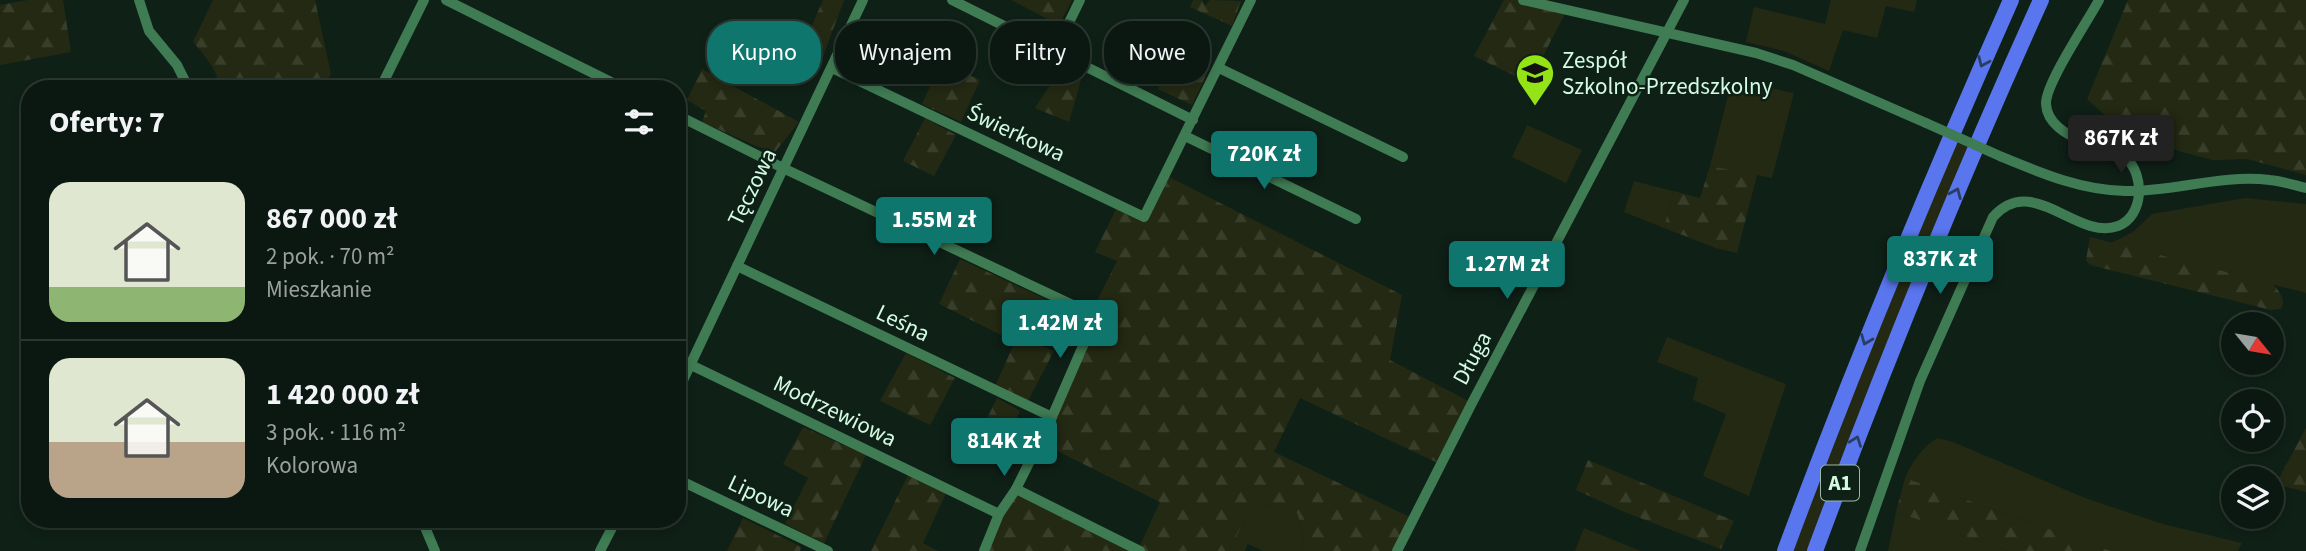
<!DOCTYPE html>
<html lang="pl">
<head>
<meta charset="utf-8">
<style>
  :root { --surface:#0b1811; --page:#19251f; --text:#f1f3f6; --muted:#9aa09f; --line:#2b3731; --accent:#0f766e }
  body { margin:0; font-family:"Source Sans 3",sans-serif; background:var(--page); color:var(--text); height:100vh; display:flex; flex-direction:column; font-size:26px; white-space:nowrap }
  * { box-sizing:border-box; margin:0 }
  p { font-size:23px; color:var(--muted) }
  .icon { flex:none; width:38px; height:38px; fill:none; stroke:currentColor; stroke-width:2; stroke-linecap:round; stroke-linejoin:round }
  .map { position:relative; flex:1; overflow:hidden }
  .details { position:absolute; left:21px; top:80px; width:665px; height:448px; display:flex; flex-direction:column; background:var(--surface); border-radius:28px; box-shadow:0 4px 10px #0003,0 0 0 2px var(--line) }
  .details>* { flex:none }
  .guide { position:absolute; left:707px; top:21px; width:665px; height:63px; display:flex; gap:14px }
  .needle { width:46px; rotate:120deg }
  .controls { position:absolute; left:2221px; top:312px; display:grid; gap:14px }
  .controls a { display:grid; place-items:center; width:63px; height:63px; border-radius:50%; background:var(--surface); box-shadow:0 4px 10px #0003,0 0 0 2px var(--line); font-size:35px }
  .price { position:absolute; translate:-50% -60px; padding:0 16px; border-radius:7px; background:var(--accent); color:#fff; font-size:23px; line-height:46px; filter:drop-shadow(0 2px 4px #0008) }
  .price::after { content:''; position:absolute; left:50%; top:42px; width:21px; height:16px; margin-left:-10px; background:inherit; clip-path:polygon(0 0,100% 0,50% 100%) }
  .price.on { background:#222; color:#fff }
  ul { padding:0; list-style:none }
  li { display:flex; align-items:center; gap:21px; height:175px; padding:0 28px }
  li+li { border-top:2px solid var(--line) }
  li span { display:grid; place-items:center; flex:none; width:196px; height:140px; border-radius:21px; color:#555 }
  li>.icon { margin-inline-start:auto }
  span .icon { width:84px; height:84px; fill:#fffc; stroke-width:1 }
  li b { font-size:30px }
  h2 { display:flex; justify-content:space-between; align-items:center; height:84px; padding:0 28px; font-size:30px }
  .pill { padding:0 24px; border-radius:28px; background:var(--surface); box-shadow:0 4px 10px #0003,0 0 0 2px var(--line); font-size:24px; line-height:63px }
  .pill.on { background:var(--accent); color:#fff }
  .map>svg:first-child { display:block }
  .grass { fill:#242913 }
  .forest { fill:url(#forest-firs) }
  .lines { fill:none; stroke-linecap:round; stroke-linejoin:round }
  .minor { stroke:#3f7b53; stroke-width:10 }
  .highway { stroke:#5a76ef; stroke-width:16 }
  .minor-bridge { stroke:#3f7b53; stroke-width:10 }
  .oneway { stroke:#293e63 }
  .labels { text-anchor:middle; dominant-baseline:central; stroke-width:5; stroke-linejoin:round; paint-order:stroke }
  .shield { fill:#0f2017; stroke:#98b9a6; stroke-width:2 }
  .shield-label { font-size:21px; font-weight:bold; fill:#d3fbe3 }
  .poi-label { font-size:23px; fill:#d3fbe3; stroke:#0f2017; text-anchor:start }
  .street-label { font-size:23px; fill:#d3fbe3; stroke:#0f2017 }
</style>
</head>
<body>
<div class="map">
<svg width="2306" height="551" viewBox="0 0 2306 551">
  <defs>
    <pattern id="forest-firs" width="22" height="20" patternUnits="userSpaceOnUse" patternTransform="scale(1.75)"><rect width="22" height="20" fill="#242913"/><path d="M5 1l3.5 6h-7zM16 11l3.5 6h-7z" fill="#393e2a"/></pattern>
  </defs>
  <rect width="100%" height="100%" fill="#0f2017"/>
  <g class="grass">
    <polygon points="1831,0 1917,0 1914,12 1886,6 1877,38 1843,30 1829,71 1784,51 1746,42 1754,7 1825,24"/>
    <polygon points="1732,80 1794,93 1772,178 1710,166"/>
    <polygon points="1527,125 1582,150 1566,183 1512,157"/>
    <polygon points="1955,142 1969,148 1808,551 1791,551 1823,467"/>
    <polygon points="1634,181 1673,191 1664,228 1624,212"/>
    <polygon points="2245,198 2306,204 2306,293 2111,243 2133,232 2152,214"/>
    <polygon points="1667,337 1786,384 1749,496 1703,476 1726,414 1693,400 1698,378 1657,362"/>
    <path d="M1937,438L1953,442L2085,498L2163,524L2242,543L2238,551H2111L1905,478C1913,460 1921,449 1937,438Z"/>
    <polygon points="1266,504 1297,513 1304,535 1303,551 1263,551 1248,544 1245,551 1229,551 1245,519"/>
    <polygon points="1896,512 2008,551 1888,551"/>
    <polygon points="1584,528 1641,551 1575,551"/>
  </g>
  <g class="forest">
    <polygon points="28,0 63,0 71,52 0,65 0,5"/>
    <path d="M213,0H315L331,74L323,89H219C220,72 204,55 193,42Z"/>
    <polygon points="823,0 844,0 822,59 810,30"/>
    <polygon points="1011,0 1072,0 1059,25"/>
    <polygon points="1193,0 1202,0 1205,6 1210,0 1241,1 1232,26 1190,7"/>
    <polygon points="1504,0 1547,0 1546,5 1567,10 1529,83 1474,56"/>
    <polygon points="2128,0 2306,0 2306,175 2247,159 2213,160 2182,152 2122,131 2087,99"/>
    <polygon points="1175,53 1209,69 1192,105 1158,89"/>
    <polygon points="941,62 980,80 961,122 922,104"/>
    <polygon points="1064,64 1083,73 1069,122 1035,108"/>
    <polygon points="702,69 799,122 775,152 756,146 702,122 706,111 687,100"/>
    <polygon points="925,118 956,135 934,176 903,161"/>
    <polygon points="1710,166 1757,175 1737,253 1716,248 1664,228 1673,191 1700,198"/>
    <polygon points="1165,175 1402,295 1390,360 1472,403 1440,464 1300,398 1274,452 1414,519 1398,551 1303,551 1304,535 1297,513 1266,504 1245,519 1229,551 984,551 1016,489 1138,550 1160,502 1039,442 1101,306 1097,301 1117,261 1095,252 1116,209 1142,222"/>
    <path d="M2090,237L2273,284C2280,293 2286,298 2281,309L2271,310L2090,265L2086,260Z"/>
    <polygon points="960,259 1058,305 1039,345 1054,351 1028,401 995,386 1015,342 939,304"/>
    <polygon points="906,353 955,378 930,425 880,401"/>
    <polygon points="997,398 1020,411 998,460 972,449"/>
    <polygon points="803,427 866,455 824,543 785,524 808,478 783,464"/>
    <polygon points="2306,428 2306,492 2276,484"/>
    <polygon points="1588,460 1734,521 1721,549 1622,511 1576,490"/>
    <polygon points="908,475 946,493 923,543 938,551 871,551"/>
    <polygon points="1905,478 2111,551 2008,551 1896,512"/>
    <polygon points="743,518 801,547 800,551 727,551"/>
  </g>
  <g class="lines">
    <g class="minor">
      <polyline points="139,0 149,31 177,65 189,89"/>
      <polyline points="446,0 625,89"/>
      <polyline points="952,0 1193,120"/>
      <polyline points="1523,0 1756,53 1793,65 1926,123"/>
      <polyline points="1055,51 1080,0"/>
      <polyline points="832,68 1144,217 1251,0"/>
      <polyline points="1219,68 1403,157"/>
      <polyline points="380,89 424,0"/>
      <polyline points="677,115 785,169 1096,316 1052,417 1016,489 999,514 984,551"/>
      <polyline points="1185,136 1356,219"/>
      <path d="M2002,157C2043,174 2081,190 2125,191C2173,192 2221,174 2270,180C2282,181 2294,185 2306,188"/>
      <polyline points="737,266 1052,417"/>
      <polyline points="691,365 999,514"/>
      <polyline points="677,393 863,0"/>
      <polyline points="677,479 828,551"/>
      <polyline points="1016,489 1140,551"/>
      <polyline points="422,520 435,551"/>
      <polyline points="600,551 616,520"/>
      <polyline points="1397,551 1472,403 1684,0"/>
      <path d="M1860,551L1920,381L1993,217C2033,172 2076,241 2118,226C2144,216 2145,175 2126,158C2113,146 2098,144 2082,140C2066,135 2047,123 2046,104C2045,84 2088,21 2099,0"/>
    </g>
    <g class="highway">
      <path d="M1785,551C1854,365 1930,182 2011,0"/>
      <path d="M1815,551C1884,365 1959,181 2041,0"/>
    </g>
    <polyline class="minor-bridge" points="1926,123 2002,157"/>
  </g>
  <defs><path id="oneway-chevron" d="M-2-3.5L2.5 0L-2 3.5" fill="none" stroke-width="1.6" stroke-linecap="round" stroke-linejoin="round" transform="scale(1.75)"/></defs>
  <g class="oneway">
    <use href="#oneway-chevron" transform="translate(1983 62) rotate(114)"/>
    <use href="#oneway-chevron" transform="translate(1956 193) rotate(-67)"/>
    <use href="#oneway-chevron" transform="translate(1866 340) rotate(112)"/>
    <use href="#oneway-chevron" transform="translate(1856 441) rotate(-70)"/>
  </g>
  <defs>
    <g id="school-pin" transform="scale(2.0125)"><path d="M0 17L-7.5 6A9.5 9.5 0 1 1 7.5 6Z" fill="#93e316" stroke="#0f2017"/><path d="M0-5L7-2L0 1L-7-2ZM-4 1L0 2.5L4 1V4Q0 6-4 4Z" fill="#111"/></g>
  </defs>
  <g fill-rule="evenodd">
    <use href="#school-pin" x="1535" y="73"/>
  </g>
  <g class="labels">
    <rect class="shield" x="1821" y="465.5" width="38" height="35" rx="5"/>
    <g class="shield-label">
      <text x="1840" y="483">A1</text>
    </g>
    <g class="poi-label">
      <text x="1562" y="60">Zespół<tspan x="1562" dy="26">Szkolno-Przedszkolny</tspan></text>
    </g>
    <g class="street-label">
      <text transform="translate(1016 133) rotate(25)">Świerkowa</text>
      <text transform="translate(752 187) rotate(-64)">Tęczowa</text>
      <text transform="translate(903 323) rotate(26)">Leśna</text>
      <text transform="translate(1472 358) rotate(-62)">Długa</text>
      <text transform="translate(835 411) rotate(26)">Modrzewiowa</text>
      <text transform="translate(761 496) rotate(25)">Lipowa</text>
    </g>
  </g>
</svg>
<div class="controls">
<a><svg class="needle" viewBox="-14 -14 28 28"><path d="M0-13l5 13h-10z" fill="#e53935"/><path d="M0 13l5-13h-10z" fill="#9aa09f"/></svg></a>
<a><svg class="icon" aria-label="locate" viewBox="0 0 24 24"><circle cx="12" cy="12" r="6"/><path d="M12 2v4M12 18v4M2 12h4M18 12h4"/></svg></a>
<a><svg class="icon" aria-label="layers" viewBox="0 0 24 24"><path d="M12 4l9 5-9 5-9-5zM3 14l9 5 9-5"/></svg></a>
</div>
<b class="price on" style="left:2121px;top:175px">867K zł</b>
<b class="price" style="left:1264px;top:191px">720K zł</b>
<b class="price" style="left:934px;top:257px">1.55M zł</b>
<b class="price" style="left:1940px;top:296px">837K zł</b>
<b class="price" style="left:1507px;top:301px">1.27M zł</b>
<b class="price" style="left:1060px;top:360px">1.42M zł</b>
<b class="price" style="left:1004px;top:478px">814K zł</b>
<div class="guide">
<a class="pill on">Kupno</a>
<a class="pill">Wynajem</a>
<a class="pill">Filtry</a>
<a class="pill">Nowe</a>
</div>
<section class="details">
<h2>Oferty: 7<svg class="icon" aria-label="filters" viewBox="0 0 24 24"><path d="M4 7h16M4 17h16"/><circle cx="9" cy="7" r="2"/><circle cx="15" cy="17" r="2"/></svg></h2>
<ul>
<li><span style="background:linear-gradient(#dfe7d0 75%,#8fb573 0)"><svg class="icon" aria-label="home" viewBox="0 0 24 24"><path d="M3 11l9-7 9 7M6 9v11h12V9"/></svg></span><div><b>867 000 zł</b><p>2 pok. · 70 m²</p><p>Mieszkanie</p></div></li>
<li><span style="background:linear-gradient(#dfe7d0 60%,#b9a48a 0)"><svg class="icon" aria-label="home" viewBox="0 0 24 24"><path d="M3 11l9-7 9 7M6 9v11h12V9"/></svg></span><div><b>1 420 000 zł</b><p>3 pok. · 116 m²</p><p>Kolorowa</p></div></li>
</ul>
</section>
</div>
</body>
</html>
